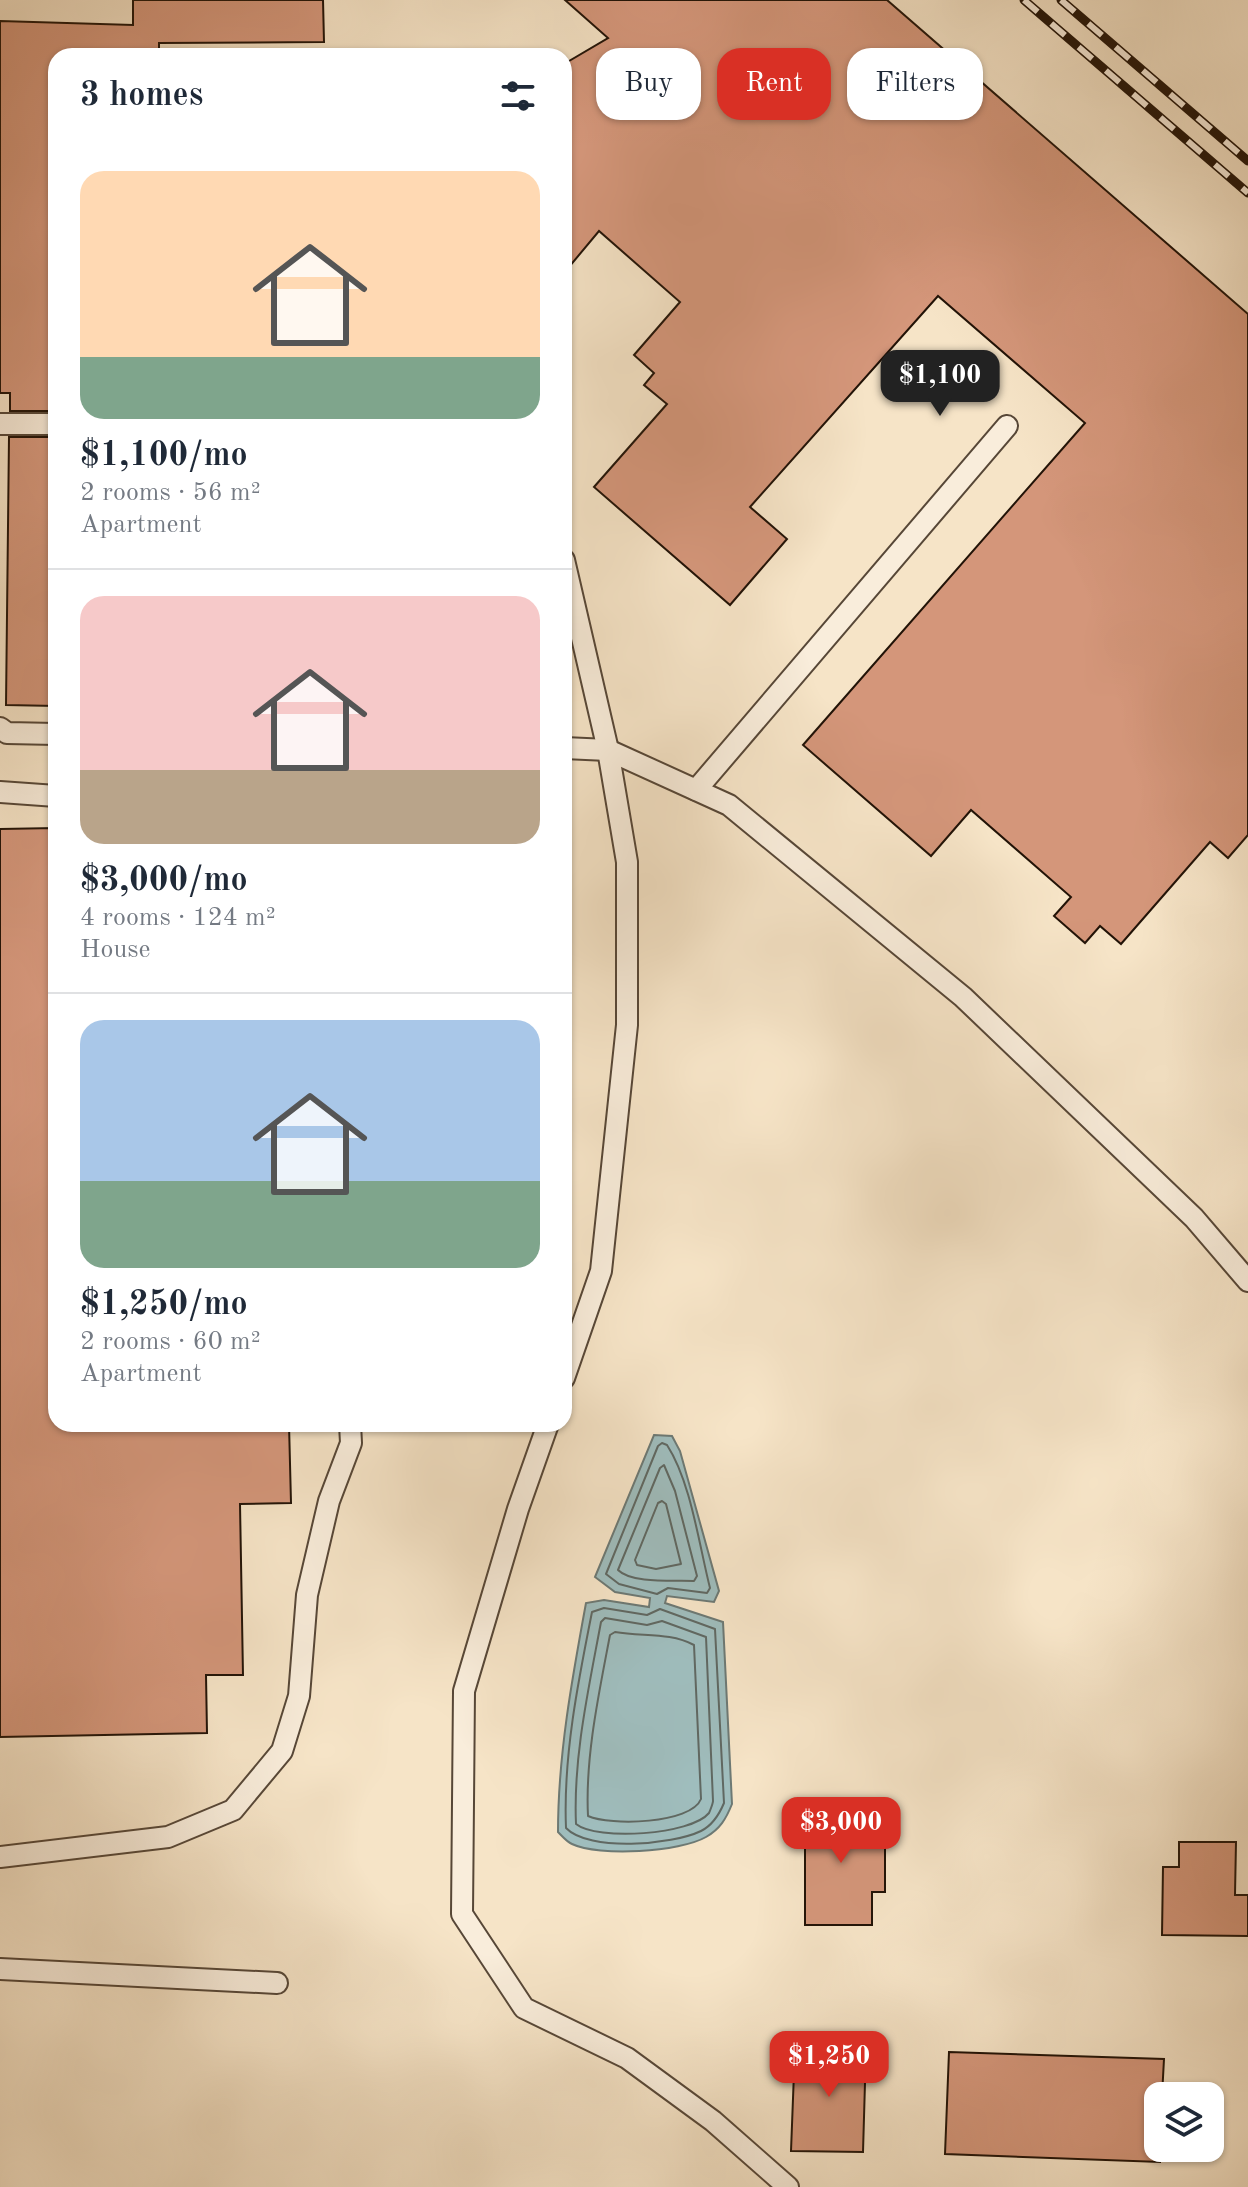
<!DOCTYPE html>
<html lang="en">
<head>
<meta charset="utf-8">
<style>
  :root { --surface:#fff; --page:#f6f6f7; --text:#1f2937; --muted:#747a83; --line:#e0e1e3; --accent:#d93025 }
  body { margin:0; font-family:"Old Standard TT",serif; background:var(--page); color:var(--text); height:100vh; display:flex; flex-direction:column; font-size:30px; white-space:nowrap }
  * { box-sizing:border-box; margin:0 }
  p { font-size:26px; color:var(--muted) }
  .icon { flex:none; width:44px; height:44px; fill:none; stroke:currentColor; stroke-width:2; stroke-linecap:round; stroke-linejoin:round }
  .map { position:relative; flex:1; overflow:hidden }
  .sheet { position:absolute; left:48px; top:48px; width:524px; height:1384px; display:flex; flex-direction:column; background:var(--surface); border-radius:24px; box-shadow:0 2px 6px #0004 }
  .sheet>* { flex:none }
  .banner { position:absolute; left:596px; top:48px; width:532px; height:72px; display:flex; gap:16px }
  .tools { position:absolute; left:1144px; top:2082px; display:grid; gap:16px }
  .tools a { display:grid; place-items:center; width:80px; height:80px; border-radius:16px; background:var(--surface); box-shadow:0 2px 6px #0004; font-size:40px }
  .price { position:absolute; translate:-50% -68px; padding:0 18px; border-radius:16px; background:var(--accent); color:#fff; font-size:26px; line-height:52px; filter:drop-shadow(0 2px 4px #0008) }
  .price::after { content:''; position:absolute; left:50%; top:48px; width:24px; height:18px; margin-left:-12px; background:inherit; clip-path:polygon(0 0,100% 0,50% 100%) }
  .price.current { background:#222; color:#fff }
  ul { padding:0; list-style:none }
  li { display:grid; align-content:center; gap:16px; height:424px; padding:0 32px }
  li+li { border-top:2px solid var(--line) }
  li span { display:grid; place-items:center; height:248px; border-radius:24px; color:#555 }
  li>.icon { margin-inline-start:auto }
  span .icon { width:144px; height:144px; fill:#fffc; stroke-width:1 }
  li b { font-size:34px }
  h2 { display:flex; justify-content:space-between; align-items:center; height:96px; padding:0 32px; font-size:34px }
  .chip { padding:0 28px; border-radius:24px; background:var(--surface); box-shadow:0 2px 6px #0004; font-size:28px; line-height:72px }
  .chip.current { background:var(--accent); color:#fff }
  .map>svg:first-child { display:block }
  .water { fill:#9fbdbd; stroke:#6d7974; stroke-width:2 }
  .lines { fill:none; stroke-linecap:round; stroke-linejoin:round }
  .shore { stroke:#606862; stroke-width:2 }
  .building { fill:#d4967a; stroke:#221307; stroke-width:2 }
  .lane-casing { stroke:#574737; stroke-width:24 }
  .lane { stroke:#f9eddb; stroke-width:20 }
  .rail-casing { stroke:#221307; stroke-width:9 }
  .rail { stroke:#f9eddb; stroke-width:6; stroke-dasharray:18; stroke-linecap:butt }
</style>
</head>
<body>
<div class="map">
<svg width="1248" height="2187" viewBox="0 0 1248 2187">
  <rect width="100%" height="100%" fill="#f6e4c7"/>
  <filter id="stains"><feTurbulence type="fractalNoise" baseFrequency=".0025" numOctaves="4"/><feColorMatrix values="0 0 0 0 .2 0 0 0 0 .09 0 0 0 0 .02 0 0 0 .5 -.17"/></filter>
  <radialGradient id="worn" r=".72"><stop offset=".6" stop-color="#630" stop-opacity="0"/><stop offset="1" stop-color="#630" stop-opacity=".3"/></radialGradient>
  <path class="water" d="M654,1435L672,1436L680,1451L719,1591L714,1602L667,1596L665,1603L723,1622L732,1804C726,1819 720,1829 706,1837C680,1852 599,1857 572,1844C567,1842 562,1836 558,1832C558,1755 572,1679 586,1603L604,1600L649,1607L650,1598L615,1592L595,1577Z"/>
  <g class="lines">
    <g class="shore">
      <path d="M662,1443L667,1445C691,1482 699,1545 710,1588L707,1593L668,1588L657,1594L619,1584L606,1574L658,1446Z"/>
      <path d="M664,1465L675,1491L697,1576L694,1581C674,1580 632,1584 618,1570L660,1468Z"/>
      <polygon points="662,1501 666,1504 681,1564 656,1569 637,1565 635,1560 658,1503"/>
      <path d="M604,1608L647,1615L660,1609L715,1629L724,1803C719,1815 713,1825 701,1831C672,1845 589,1852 566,1828C563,1757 578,1682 592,1612Z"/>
      <path d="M605,1618L647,1625L662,1621L706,1637L713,1801C713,1803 710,1811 709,1813C691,1835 597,1841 576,1824C573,1757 589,1687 601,1622Z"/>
      <path d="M615,1632C643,1637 669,1632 694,1645L701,1799C691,1824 610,1826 588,1816C585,1757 599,1693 610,1635Z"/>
    </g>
  </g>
  <g class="building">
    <polygon points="133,0 323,0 324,42 159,43 159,56 56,56 56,411 10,411 10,393 0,393 0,21 133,25"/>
    <polygon points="565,0 887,0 1248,314 1248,835 1228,858 1210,842 1121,944 1100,926 1085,943 1054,916 1071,897 971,810 931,856 803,745 1085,423 938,296 750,507 787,539 730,605 594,487 667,404 644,385 654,373 634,355 680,302 599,231 564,273 564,64 608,38"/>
    <polygon points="9,437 56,437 56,706 6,705"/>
    <polygon points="56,828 56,1424 289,1424 291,1503 240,1504 243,1675 206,1675 207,1733 0,1737 0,829"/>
    <polygon points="805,1804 872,1804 872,1848 885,1848 885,1892 872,1892 872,1925 805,1925"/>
    <polygon points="1179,1842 1236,1842 1235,1895 1248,1895 1248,1936 1162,1935 1163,1867 1179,1867"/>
    <polygon points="795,2046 866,2048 863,2152 791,2151"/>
    <polygon points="949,2052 1164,2059 1162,2096 1158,2096 1160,2162 945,2154"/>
  </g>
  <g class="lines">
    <g class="lane-casing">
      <g id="lane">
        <polyline points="0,424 56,424"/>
        <polyline points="564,560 608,750 627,862 627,1025 601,1271 564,1378"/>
        <polyline points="0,728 7,733 56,734"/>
        <polyline points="564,748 608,750 729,805 963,997 1194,1218 1248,1281"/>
        <polyline points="696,790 1007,426"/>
        <polyline points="0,792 56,796"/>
        <polyline points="548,1424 518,1509 464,1691 462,1914 524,2008 627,2058 713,2121 788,2187"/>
        <polyline points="0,1857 168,1837 233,1810 282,1751 299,1696 307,1595 329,1501 351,1443 350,1424"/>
        <polyline points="0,1969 277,1983"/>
      </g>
    </g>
    <use href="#lane" class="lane"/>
    <g class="rail-casing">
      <g id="rail">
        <polyline points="1024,0 1248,193"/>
        <polyline points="1061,0 1248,161"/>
      </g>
    </g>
    <use href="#rail" class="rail"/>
  </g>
  <rect width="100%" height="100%" filter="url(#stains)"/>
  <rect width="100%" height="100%" fill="url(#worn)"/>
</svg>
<div class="tools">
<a><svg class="icon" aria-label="layers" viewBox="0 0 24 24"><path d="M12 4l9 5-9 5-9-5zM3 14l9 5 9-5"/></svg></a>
</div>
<b class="price current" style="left:940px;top:418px">$1,100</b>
<b class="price" style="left:841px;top:1865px">$3,000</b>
<b class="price" style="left:829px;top:2099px">$1,250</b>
<div class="banner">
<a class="chip">Buy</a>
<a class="chip current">Rent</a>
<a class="chip">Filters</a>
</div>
<section class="sheet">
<h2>3 homes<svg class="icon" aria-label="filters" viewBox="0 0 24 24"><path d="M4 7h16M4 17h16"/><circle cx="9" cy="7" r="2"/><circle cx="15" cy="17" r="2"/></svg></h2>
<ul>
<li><span style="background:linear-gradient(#ffd9b3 75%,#7fa58c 0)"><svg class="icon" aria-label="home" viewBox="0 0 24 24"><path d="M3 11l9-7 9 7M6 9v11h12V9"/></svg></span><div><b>$1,100/mo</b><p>2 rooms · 56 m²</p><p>Apartment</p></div></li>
<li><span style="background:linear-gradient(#f6c9c9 70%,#b9a48a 0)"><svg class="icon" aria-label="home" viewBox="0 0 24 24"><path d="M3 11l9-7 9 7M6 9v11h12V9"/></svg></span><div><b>$3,000/mo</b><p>4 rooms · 124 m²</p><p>House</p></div></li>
<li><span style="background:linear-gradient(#a9c7e8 65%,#7fa58c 0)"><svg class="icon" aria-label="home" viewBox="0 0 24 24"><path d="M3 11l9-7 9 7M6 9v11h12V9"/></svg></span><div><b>$1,250/mo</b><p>2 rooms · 60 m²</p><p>Apartment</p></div></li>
</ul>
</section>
</div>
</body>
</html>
